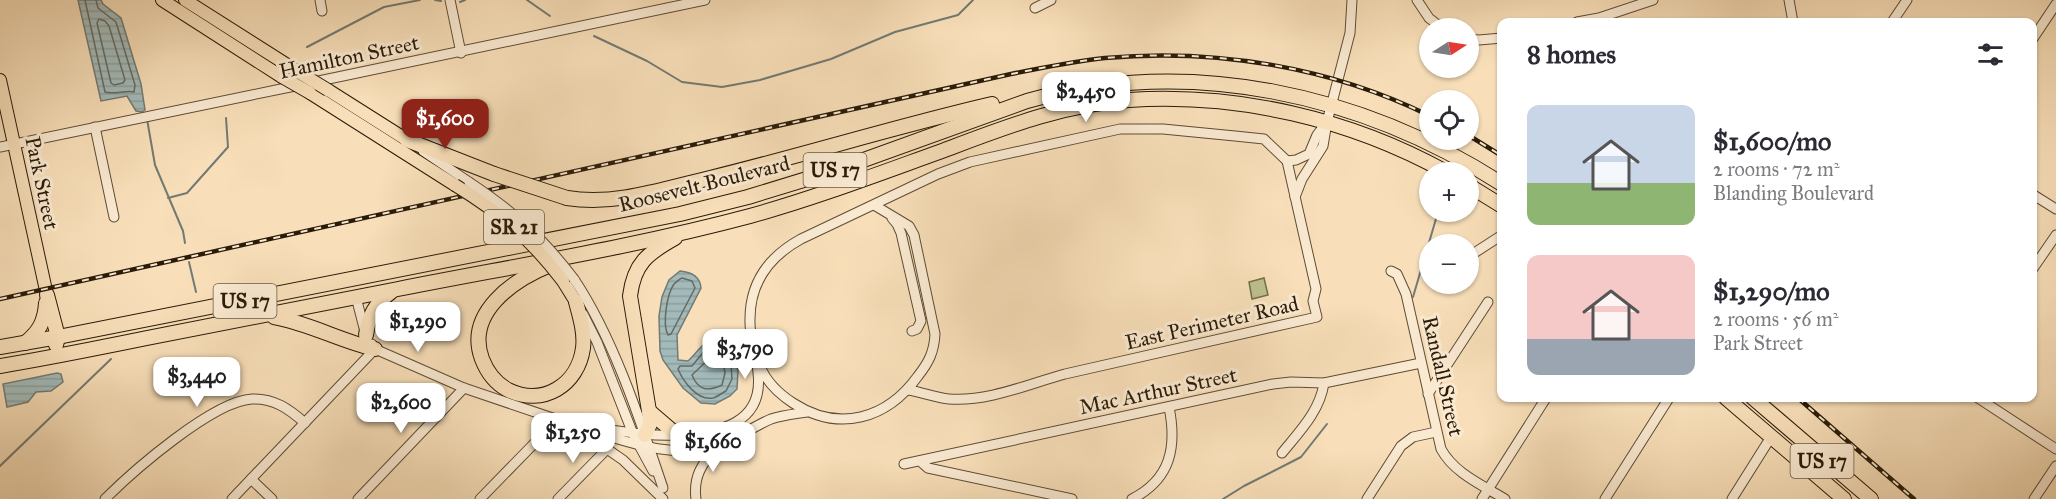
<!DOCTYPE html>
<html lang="en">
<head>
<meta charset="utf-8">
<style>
  :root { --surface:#fff; --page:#f7f7f7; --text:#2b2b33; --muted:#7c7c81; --accent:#8f2418 }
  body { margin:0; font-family:"IM FELL Great Primer",serif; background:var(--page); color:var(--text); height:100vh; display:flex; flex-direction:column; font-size:22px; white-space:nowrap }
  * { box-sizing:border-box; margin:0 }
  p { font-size:20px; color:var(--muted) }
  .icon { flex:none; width:33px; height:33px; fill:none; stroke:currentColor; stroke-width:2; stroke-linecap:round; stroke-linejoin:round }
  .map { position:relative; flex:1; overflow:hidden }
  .details { position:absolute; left:1497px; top:18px; width:540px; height:384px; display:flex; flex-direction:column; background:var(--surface); border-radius:12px; box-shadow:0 2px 4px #0004 }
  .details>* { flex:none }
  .needle { width:39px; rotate:78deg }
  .fabs { position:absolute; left:1419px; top:18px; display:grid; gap:12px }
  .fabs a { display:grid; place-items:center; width:60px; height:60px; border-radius:50%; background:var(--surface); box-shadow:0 2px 4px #0004; font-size:30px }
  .price { position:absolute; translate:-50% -51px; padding:0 14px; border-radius:12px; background:#fff; color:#222; font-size:20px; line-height:39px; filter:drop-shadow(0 2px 3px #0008) }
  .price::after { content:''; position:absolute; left:50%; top:36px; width:18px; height:14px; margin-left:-9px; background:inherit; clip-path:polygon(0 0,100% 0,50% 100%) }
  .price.active { background:var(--accent); color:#fff }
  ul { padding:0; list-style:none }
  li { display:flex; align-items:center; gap:18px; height:150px; padding:0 30px }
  li span { display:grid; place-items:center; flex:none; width:168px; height:120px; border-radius:12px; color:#555 }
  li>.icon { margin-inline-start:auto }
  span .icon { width:72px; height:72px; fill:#fffc; stroke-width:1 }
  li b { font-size:26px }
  h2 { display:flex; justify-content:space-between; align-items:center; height:72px; padding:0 30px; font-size:26px }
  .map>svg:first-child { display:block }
  .pitch { fill:#bec18f; stroke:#746e4c; stroke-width:1.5 }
  .water { fill:url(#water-rules); stroke:#727a73; stroke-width:1.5 }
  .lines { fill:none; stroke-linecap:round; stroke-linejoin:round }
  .shore { stroke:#666a61; stroke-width:1.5 }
  .stream { stroke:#727a73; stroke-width:2 }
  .minor-casing { stroke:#5e4c34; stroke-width:11 }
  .major-casing { stroke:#2a1b08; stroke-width:14 }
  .highway-casing { stroke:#2a1b08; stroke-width:16 }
  .minor { stroke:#faead2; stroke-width:9 }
  .major { stroke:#f8dfb9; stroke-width:12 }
  .highway { stroke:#f8dfb9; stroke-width:14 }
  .rail-casing { stroke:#2a1b08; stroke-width:4.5 }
  .rail { stroke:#faead2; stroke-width:2; stroke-dasharray:7; stroke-linecap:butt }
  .minor-bridge-casing { stroke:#5e4c34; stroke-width:11; stroke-linecap:butt }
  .major-bridge-casing { stroke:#2a1b08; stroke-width:14; stroke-linecap:butt }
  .highway-bridge-casing { stroke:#2a1b08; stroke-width:16; stroke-linecap:butt }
  .minor-bridge { stroke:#faead2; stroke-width:9 }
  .major-bridge { stroke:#f8dfb9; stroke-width:12 }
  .highway-bridge { stroke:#f8dfb9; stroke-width:14 }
  .labels { text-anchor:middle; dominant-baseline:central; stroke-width:6; stroke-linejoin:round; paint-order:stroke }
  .shield { fill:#faead2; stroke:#685945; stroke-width:1.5 }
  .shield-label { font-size:20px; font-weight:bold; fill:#2a1b08 }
  .street-label { font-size:21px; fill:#2a1b08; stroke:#faead2 }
</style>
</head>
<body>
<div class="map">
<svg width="2056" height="499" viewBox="0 0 2056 499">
  <defs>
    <pattern id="water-rules" width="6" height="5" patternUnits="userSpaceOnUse" patternTransform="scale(1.5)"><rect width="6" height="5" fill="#a2baba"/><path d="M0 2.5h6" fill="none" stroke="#8c9f9e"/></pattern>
  </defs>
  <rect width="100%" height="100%" fill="#f8dfb9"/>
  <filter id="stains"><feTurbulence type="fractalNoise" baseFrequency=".00333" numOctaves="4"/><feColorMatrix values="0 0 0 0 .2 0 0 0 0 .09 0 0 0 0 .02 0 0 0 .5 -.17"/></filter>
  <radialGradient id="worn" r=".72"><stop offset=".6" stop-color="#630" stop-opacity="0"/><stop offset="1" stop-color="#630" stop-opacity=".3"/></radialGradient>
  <polygon class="pitch" points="1264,278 1268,295 1252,299 1249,282"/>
  <g class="water">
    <polygon points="78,0 101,0 103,4 121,18 141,84 145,110 142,112 136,111 127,96 101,101"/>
    <path d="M680,271C691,272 700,276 701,288L677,335L678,360L688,361C699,351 703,339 720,340C729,341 731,342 737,349L735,359L738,371L737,389L730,396L715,404L701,403L683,388L663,360L660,351L659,316L662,297L669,280Z"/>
    <polygon points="57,373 61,374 63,382 51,391 36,392 28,402 7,407 3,384"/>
  </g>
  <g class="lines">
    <g class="shore">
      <path d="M85,0L105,92C114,95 125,90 134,92L135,85L116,22L98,8L96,0"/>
      <polygon points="99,19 105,21 109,26 125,80 123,83 114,85 111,83 97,23"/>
      <path d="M682,278L692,281L695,288L671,334L668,335C662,324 667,294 674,284C675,283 681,278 682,278Z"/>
      <path d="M712,346L727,347L730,350L732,379L726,391C722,393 717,397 713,398C697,401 683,381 678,369L680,366H692L706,349Z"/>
      <path d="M715,353L722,356L725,373L722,385C707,392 698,390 692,375Z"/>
    </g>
    <g class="stream">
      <polyline points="435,0 441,1"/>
      <polyline points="527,0 550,16"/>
      <polyline points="460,2 465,0"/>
      <polyline points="594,36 647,61 682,82 722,87 760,80 831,59 895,32 958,15 973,0"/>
      <polyline points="307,47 384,7 420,0"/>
      <polyline points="147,119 155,165 183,231 185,243"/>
      <polyline points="168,198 187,193 228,147 226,118"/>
      <polyline points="189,262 196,292"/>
      <polyline points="1413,297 1438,212"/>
      <polyline points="0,466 111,359"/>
      <polyline points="1223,499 1244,486 1301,457 1327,424"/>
    </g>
    <g class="minor-casing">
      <g id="minor">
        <polyline points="320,0 322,11"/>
        <polyline points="450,0 461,53"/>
        <polyline points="1417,0 1429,18 1442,28"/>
        <polyline points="1789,0 1793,22"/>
        <polyline points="1035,8 1051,0"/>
        <polyline points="1577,22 1599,18 1653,0"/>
        <polyline points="1892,22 1907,0"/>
        <polyline points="1468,39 1479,40 1502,38"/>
        <polyline points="2032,40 2056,4"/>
        <polyline points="314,82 705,0"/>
        <polyline points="95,127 114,217"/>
        <polyline points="0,147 300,85"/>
        <polyline points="423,151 469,182"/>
        <polyline points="1287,161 1296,160 1309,154 1317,135 1327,122"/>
        <polyline points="2032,194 2056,209"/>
        <polyline points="1295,197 1302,179 1323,146 1327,122 1350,33 1352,0"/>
        <polyline points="892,218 897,224 901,233 921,321 917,329 912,331"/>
        <polyline points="1468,257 1502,235"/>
        <polyline points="2032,270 2056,235"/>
        <path d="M1391,271L1397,274L1406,294L1441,449C1454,473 1482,485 1505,499"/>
        <path d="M574,279C614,339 640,420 663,488"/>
        <polyline points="356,297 365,332"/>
        <polyline points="583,314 597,342 633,434 653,471"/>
        <polyline points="372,344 375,349 464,388 576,426"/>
        <path d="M760,366C766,381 779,394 793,403C839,433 887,419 918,376C929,362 934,352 935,334L914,235L909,226L874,205"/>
        <polyline points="1428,394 1488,302"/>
        <polyline points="1978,398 2056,449"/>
        <path d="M572,425C607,428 642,437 677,435C719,433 764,424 758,373C757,355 749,337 750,319C750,282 770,256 801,239L938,174L970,162L1120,129H1163L1235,136L1264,139L1287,161L1316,289L1313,301L1317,317L1065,374C1028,384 988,402 949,399C936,398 922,392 908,390"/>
        <polyline points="574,426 623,460 663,499"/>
        <path d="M592,431C633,444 679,460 722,444C739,438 754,426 771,419C783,415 795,414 807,412"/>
        <path d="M1282,453C1299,432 1320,411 1324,383"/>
        <polyline points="920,461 928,468 1072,499"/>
        <polyline points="904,464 1273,384 1291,382 1324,383 1421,363"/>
        <polyline points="251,479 272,499"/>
        <path d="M105,499C133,471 213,401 252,399C274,398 289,409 305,423"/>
        <polyline points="232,499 375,349"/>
        <polyline points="358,499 464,388"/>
        <polyline points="480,499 557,420"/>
        <polyline points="558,499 608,448"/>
        <path d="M696,499C693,477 702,462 718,447"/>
        <path d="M1132,499C1171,479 1177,447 1169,407"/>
        <polyline points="1367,499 1401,446 1413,437 1436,432"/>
        <polyline points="1482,499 1546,398"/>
        <polyline points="1605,499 1669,398"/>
        <polyline points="1732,499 1771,437"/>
        <polyline points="2034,499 2056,466"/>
      </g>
    </g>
    <g class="major-casing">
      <g id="major">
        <polyline points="162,0 282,77"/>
        <polyline points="185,0 300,73"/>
        <polyline points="0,80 47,295"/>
        <polyline points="328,90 407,140"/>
        <polyline points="310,93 455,185"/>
        <polyline points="563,281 576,302"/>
      </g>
    </g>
    <g class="highway-casing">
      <g id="highway">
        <polyline points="407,140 494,174"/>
        <polyline points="1468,185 1502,206"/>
        <path d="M567,198C615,206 663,189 710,178C804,155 897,126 992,104"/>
        <path d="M550,265C513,280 465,313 482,359C487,372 495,383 508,390C543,407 578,385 583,348C585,333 580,317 576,302"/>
        <polyline points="47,295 58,337 56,345"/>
        <path d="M274,317C309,323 340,341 375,349"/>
        <path d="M366,335C369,315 375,304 391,292"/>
        <path d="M25,343C39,332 45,321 46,303"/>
        <path d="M0,347L58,337L680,214L748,197L833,171L1027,101C1189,55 1362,94 1502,184"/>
        <path d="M0,366C49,358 98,348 147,338C231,322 314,305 398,289C515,266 634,247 750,216C815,198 878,174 942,151C1003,128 1063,104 1129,100C1239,93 1350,119 1446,172"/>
        <polyline points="1726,398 1844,499"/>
        <polyline points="1753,398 1871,499"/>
        <polyline points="649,411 677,435"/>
        <path d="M645,435L650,424L649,411L630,296C634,263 648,253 675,238"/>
      </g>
    </g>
    <use href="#minor" class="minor"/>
    <use href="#major" class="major"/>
    <use href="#highway" class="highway"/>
    <g class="rail-casing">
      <g id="rail">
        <polyline points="1468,135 1502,156"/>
        <path d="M0,299L1011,74C1042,68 1074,61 1105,58C1215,48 1331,67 1430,116"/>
        <polyline points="1798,398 1914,499"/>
      </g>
    </g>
    <use href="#rail" class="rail"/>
    <g class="minor-bridge-casing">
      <path id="minor-bridge" d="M469,182C513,211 542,237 574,279"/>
    </g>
    <g class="major-bridge-casing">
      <g id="major-bridge">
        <polyline points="300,73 328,90"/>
        <polyline points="282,77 310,93"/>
        <path d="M455,185C502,214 529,237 563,281"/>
      </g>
    </g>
    <g class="highway-bridge-casing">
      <polyline id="highway-bridge" points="494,174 567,198"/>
    </g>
    <use href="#minor-bridge" class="minor-bridge"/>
    <use href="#major-bridge" class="major-bridge"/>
    <use href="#highway-bridge" class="highway-bridge"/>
  </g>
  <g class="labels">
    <g class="shield">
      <rect x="803.5" y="153" width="63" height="34" rx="4.5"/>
      <rect x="484" y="210" width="60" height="34" rx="4.5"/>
      <rect x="213.5" y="284" width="63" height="34" rx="4.5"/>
      <rect x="1790.5" y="444" width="63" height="34" rx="4.5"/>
    </g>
    <g class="shield-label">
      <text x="835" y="170">US 17</text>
      <text x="514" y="227">SR 21</text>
      <text x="245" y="301">US 17</text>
      <text x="1822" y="461">US 17</text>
    </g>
    <g class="street-label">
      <text transform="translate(349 57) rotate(-12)">Hamilton Street</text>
      <text transform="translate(42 183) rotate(78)">Park Street</text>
      <text transform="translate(704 184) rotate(-14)">Roosevelt Boulevard</text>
      <text transform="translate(1212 323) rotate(-13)">East Perimeter Road</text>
      <text transform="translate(1443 376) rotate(77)">Randall Street</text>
      <text transform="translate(1158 391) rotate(-12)">Mac Arthur Street</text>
    </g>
  </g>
  <rect width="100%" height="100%" filter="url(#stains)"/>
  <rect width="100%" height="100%" fill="url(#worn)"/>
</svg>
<div class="fabs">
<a><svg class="needle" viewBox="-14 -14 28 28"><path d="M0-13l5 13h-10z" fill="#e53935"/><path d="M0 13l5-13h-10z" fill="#7c7c81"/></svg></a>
<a><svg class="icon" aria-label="locate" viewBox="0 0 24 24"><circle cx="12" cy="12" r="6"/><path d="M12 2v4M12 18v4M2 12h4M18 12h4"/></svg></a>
<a>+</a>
<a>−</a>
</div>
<b class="price" style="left:1086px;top:123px">$2,450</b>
<b class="price active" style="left:445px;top:150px">$1,600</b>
<b class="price" style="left:418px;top:353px">$1,290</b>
<b class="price" style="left:745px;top:380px">$3,790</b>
<b class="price" style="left:197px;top:408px">$3,440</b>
<b class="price" style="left:401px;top:434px">$2,600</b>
<b class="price" style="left:573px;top:464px">$1,250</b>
<b class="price" style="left:713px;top:473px">$1,660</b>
<section class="details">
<h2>8 homes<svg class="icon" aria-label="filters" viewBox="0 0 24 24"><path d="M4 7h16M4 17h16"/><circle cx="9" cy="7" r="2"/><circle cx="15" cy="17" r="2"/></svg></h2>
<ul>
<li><span style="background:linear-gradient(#c9d6e8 65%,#8fb573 0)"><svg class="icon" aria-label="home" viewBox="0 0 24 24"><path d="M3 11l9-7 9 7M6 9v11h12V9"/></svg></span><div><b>$1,600/mo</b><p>2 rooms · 72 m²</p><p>Blanding Boulevard</p></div></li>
<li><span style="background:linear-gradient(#f6c9c9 70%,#9aa5b1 0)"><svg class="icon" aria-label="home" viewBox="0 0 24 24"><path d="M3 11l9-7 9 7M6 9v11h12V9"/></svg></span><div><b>$1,290/mo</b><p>2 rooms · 56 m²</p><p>Park Street</p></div></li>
</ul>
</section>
</div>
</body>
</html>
